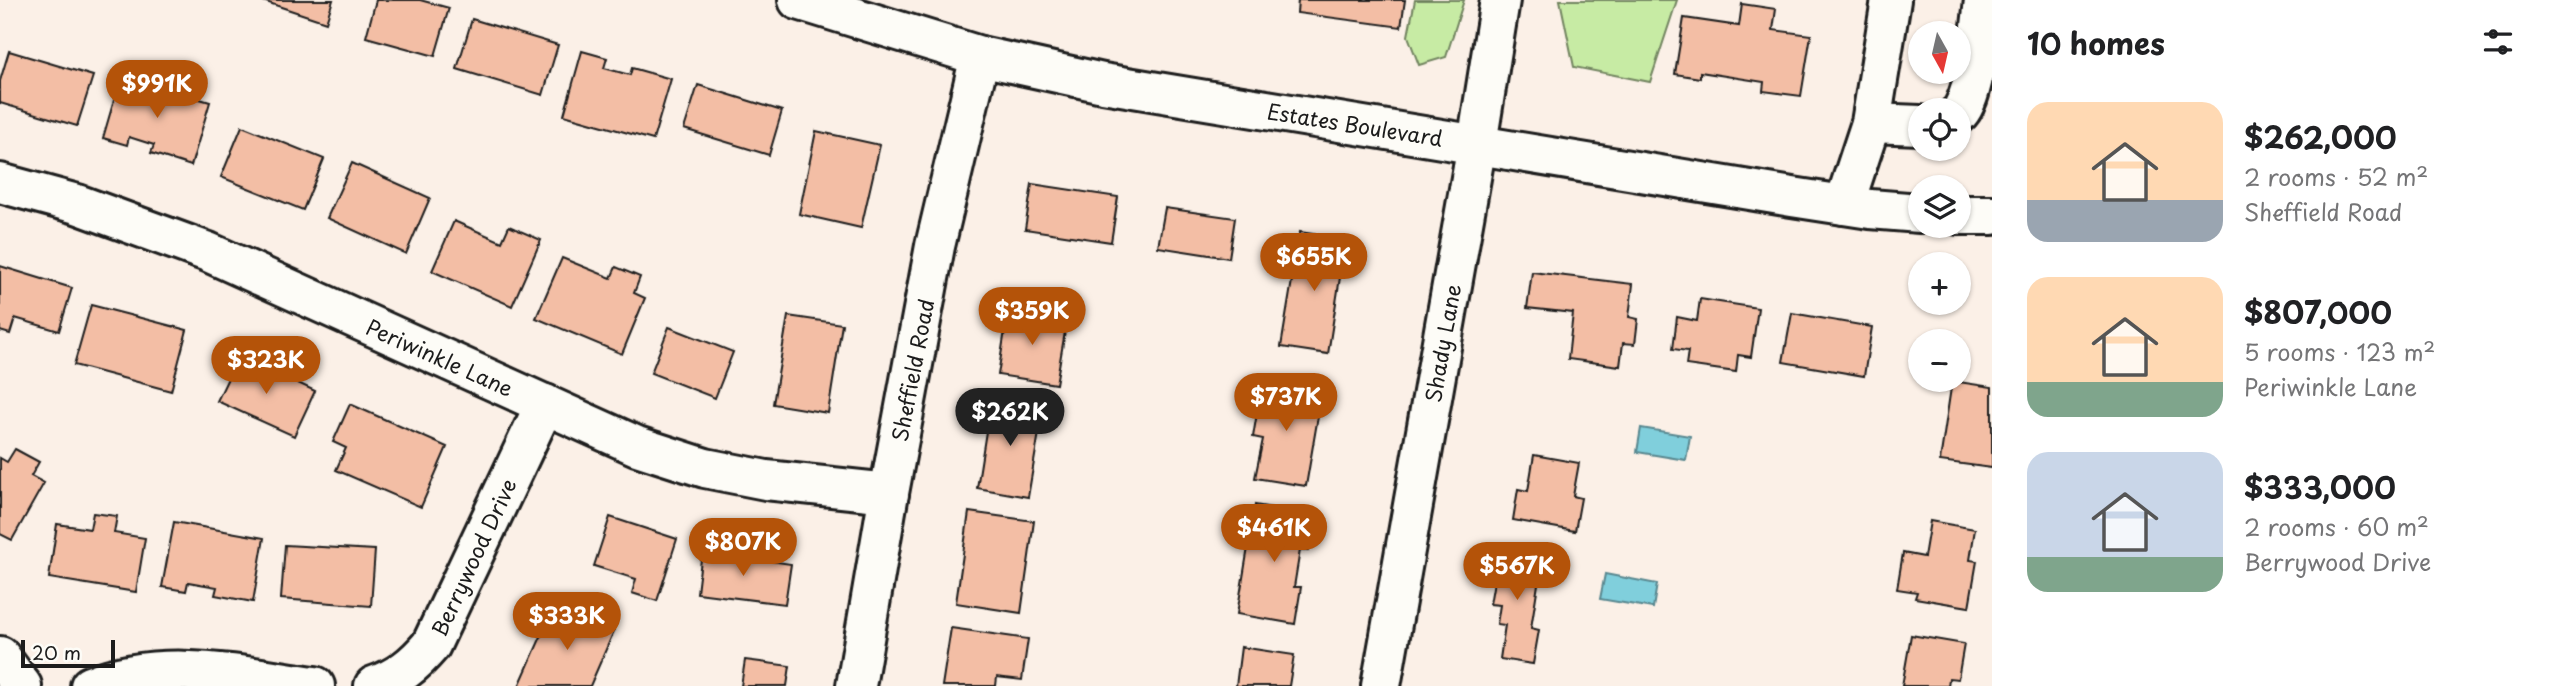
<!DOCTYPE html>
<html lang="en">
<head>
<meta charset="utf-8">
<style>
  :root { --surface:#fff; --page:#f2f2f2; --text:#202124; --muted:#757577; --accent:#b45309 }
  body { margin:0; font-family:"Playpen Sans",sans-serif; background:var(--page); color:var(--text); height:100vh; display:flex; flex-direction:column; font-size:26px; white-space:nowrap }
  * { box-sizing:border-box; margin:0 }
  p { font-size:23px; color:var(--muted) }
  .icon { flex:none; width:38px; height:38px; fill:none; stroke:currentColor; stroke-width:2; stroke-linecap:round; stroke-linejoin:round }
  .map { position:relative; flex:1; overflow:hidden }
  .sheet { display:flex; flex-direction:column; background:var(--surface); width:560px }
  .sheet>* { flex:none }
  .needle { width:46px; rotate:172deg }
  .tools { position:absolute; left:1908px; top:21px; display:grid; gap:14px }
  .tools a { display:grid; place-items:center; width:63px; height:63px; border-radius:50%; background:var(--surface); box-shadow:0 2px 5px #0004; font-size:35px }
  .scale { position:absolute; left:21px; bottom:18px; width:94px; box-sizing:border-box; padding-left:7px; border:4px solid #1c1c1c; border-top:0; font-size:19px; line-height:24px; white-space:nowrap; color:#1c1c1c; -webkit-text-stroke:5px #fdfcf7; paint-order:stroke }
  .price { position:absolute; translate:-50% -60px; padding:0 16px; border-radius:24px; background:var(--accent); color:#fff; font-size:23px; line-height:46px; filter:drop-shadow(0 2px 4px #0008) }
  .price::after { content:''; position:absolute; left:50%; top:42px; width:21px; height:16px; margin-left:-10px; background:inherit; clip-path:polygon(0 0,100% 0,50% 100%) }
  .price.on { background:#222; color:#fff }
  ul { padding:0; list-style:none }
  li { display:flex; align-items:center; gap:21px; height:175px; padding:0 35px }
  li span { display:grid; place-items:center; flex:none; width:196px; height:140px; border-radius:21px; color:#555 }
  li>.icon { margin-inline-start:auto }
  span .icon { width:84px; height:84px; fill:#fffc; stroke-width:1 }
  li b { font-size:30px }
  h2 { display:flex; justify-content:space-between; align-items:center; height:84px; padding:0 35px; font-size:30px }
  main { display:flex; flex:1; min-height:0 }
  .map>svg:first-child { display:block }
  .green { fill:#c7eba4; stroke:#728460; stroke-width:2 }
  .water { fill:#80cfdc; stroke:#58878f; stroke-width:2 }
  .building { fill:#f3bea5; stroke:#1c1c1c; stroke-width:2 }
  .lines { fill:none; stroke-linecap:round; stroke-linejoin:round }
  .minor-casing { stroke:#1c1c1c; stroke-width:44 }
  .minor { stroke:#fdfcf7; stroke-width:38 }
  .labels { text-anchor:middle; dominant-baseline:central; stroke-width:6; stroke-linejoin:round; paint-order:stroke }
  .street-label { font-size:21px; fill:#1c1c1c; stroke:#fdfcf7 }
</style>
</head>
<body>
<main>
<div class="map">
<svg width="1992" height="686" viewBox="0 0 1992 686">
  <rect width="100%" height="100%" fill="#fbf0e7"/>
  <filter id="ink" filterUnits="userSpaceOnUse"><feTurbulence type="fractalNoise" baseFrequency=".0143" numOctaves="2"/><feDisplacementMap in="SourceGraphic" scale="14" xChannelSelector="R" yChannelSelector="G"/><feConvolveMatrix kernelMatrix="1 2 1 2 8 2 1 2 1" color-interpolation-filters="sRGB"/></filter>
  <g filter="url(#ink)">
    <g class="green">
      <polygon points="1415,0 1464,0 1446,57 1419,65 1408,36"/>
      <polygon points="1560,0 1677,0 1650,82 1574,67"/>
    </g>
    <g class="water">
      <polygon points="1641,428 1690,436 1686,460 1637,452"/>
      <polygon points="1605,574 1657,584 1653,608 1600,599"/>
    </g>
    <g class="building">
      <polygon points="260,0 333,0 326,22"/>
      <polygon points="376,0 420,0 449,8 435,56 366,37"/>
      <polygon points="1298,0 1405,0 1401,27 1297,13"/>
      <polygon points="1742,4 1776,9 1773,30 1811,35 1801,96 1763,91 1764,82 1700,72 1700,78 1675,74 1684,18 1739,26"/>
      <polygon points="472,19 558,45 543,95 457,69"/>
      <polygon points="9,51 93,76 77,126 0,103 0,81"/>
      <polygon points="582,51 607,58 604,68 630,75 632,68 671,79 653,140 564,115"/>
      <polygon points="121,76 210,102 191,166 151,153 154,145 129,137 127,145 103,138"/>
      <polygon points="698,85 782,111 769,155 684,129"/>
      <polygon points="242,126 324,159 303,210 221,177"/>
      <polygon points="816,131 880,145 861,228 799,214"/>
      <polygon points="352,163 430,198 406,254 327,218"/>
      <polygon points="1032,184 1118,197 1111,242 1025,229"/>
      <polygon points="1165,208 1235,218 1229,258 1158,247"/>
      <polygon points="454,221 502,242 509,226 541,240 512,306 432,271"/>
      <polygon points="1300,232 1346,239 1328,354 1281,347"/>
      <polygon points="562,258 611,278 616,267 640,277 634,293 645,298 622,354 536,318"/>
      <polygon points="0,266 72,288 59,331 15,318 10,334 0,331"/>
      <polygon points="1532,272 1633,284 1629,317 1638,319 1635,344 1623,343 1620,366 1568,359 1573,313 1527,308"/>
      <polygon points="1700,299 1758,308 1751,357 1738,355 1736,372 1686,365 1688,351 1673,349 1677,317 1697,321"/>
      <polygon points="91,305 187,330 171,391 74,365"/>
      <polygon points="1008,311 1067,320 1056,384 998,375"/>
      <polygon points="1792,313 1872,327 1864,376 1783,362"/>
      <polygon points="788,316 842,324 828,413 773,404"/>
      <polygon points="669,327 733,352 715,398 651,373"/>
      <polygon points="239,355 315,391 294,436 217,401"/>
      <polygon points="1952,381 1992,387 1992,468 1940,461"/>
      <polygon points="1262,383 1322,393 1306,486 1255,478 1263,439 1253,437"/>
      <polygon points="991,400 1043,409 1028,497 977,488"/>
      <polygon points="350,404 447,447 421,507 336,470 346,448 333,442"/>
      <polygon points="15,449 39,462 31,476 44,483 12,540 0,534 0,458 7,462"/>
      <polygon points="1534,455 1579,463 1573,496 1581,498 1575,531 1513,520 1518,489 1528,491"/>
      <polygon points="1255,505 1314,515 1308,551 1300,550 1294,587 1301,587 1295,624 1237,614"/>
      <polygon points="969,512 1034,521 1021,613 956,603"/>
      <polygon points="93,513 117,516 114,533 145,538 136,592 49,578 57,524 90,529"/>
      <polygon points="610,517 677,539 657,601 632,593 636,579 594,566"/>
      <polygon points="1930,521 1975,529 1970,560 1977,561 1969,607 1915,598 1917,592 1897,589 1903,553 1924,557"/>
      <polygon points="174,522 264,538 253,602 215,595 217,587 188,582 186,591 162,587"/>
      <polygon points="285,545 375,550 371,606 281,599"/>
      <polygon points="1500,547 1543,553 1531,628 1539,630 1533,664 1500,659 1505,625 1497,624 1500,605 1490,604"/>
      <polygon points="702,551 791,564 785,604 697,593"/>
      <polygon points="555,605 614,631 590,686 519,686"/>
      <polygon points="951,628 1028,639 1022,680 997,677 996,686 942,686"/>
      <polygon points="1911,635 1964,644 1958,679 1949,678 1948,686 1902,686"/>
      <polygon points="1241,647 1294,655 1289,686 1236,686"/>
      <polygon points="745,660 790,666 787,686 741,686"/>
    </g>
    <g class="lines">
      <g class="minor-casing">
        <g id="minor">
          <polyline points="798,0 980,56 1103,83 1792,197 1870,209 1920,213"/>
          <path d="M1958,114C1975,101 1981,24 1984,0"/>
          <polyline points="1871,123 1920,125"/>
          <polyline points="0,183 77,204 208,252 637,446 705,468 766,480 889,493"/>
          <polyline points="1844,205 1871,123 1891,0"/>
          <polyline points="1958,215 1992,215"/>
          <polyline points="0,656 22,686"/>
          <path d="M90,686C163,657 240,676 315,686"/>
          <path d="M374,686C399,677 414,665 431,645L545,404"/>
          <polyline points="856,686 889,493 935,246 980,56"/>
          <polyline points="1381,686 1477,144 1500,0"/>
        </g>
      </g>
      <use href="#minor" class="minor"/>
    </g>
  </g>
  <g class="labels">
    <g class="street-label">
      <text transform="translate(1355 124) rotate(9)">Estates Boulevard</text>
      <text transform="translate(1442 343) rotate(-80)">Shady Lane</text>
      <text transform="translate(440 357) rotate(24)">Periwinkle Lane</text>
      <text transform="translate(912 370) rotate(-79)">Sheffield Road</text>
      <text transform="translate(473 557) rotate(-65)">Berrywood Drive</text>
    </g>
  </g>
</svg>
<div class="tools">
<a><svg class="needle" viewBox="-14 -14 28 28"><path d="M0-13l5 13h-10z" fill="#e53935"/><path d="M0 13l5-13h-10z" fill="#757577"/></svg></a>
<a><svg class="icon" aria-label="locate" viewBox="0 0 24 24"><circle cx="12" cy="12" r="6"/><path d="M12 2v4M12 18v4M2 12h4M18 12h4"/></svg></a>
<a><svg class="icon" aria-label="layers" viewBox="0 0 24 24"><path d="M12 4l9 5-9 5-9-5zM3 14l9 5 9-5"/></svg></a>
<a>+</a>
<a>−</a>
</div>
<div class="scale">20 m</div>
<b class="price" style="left:157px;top:120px">$991K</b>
<b class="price" style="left:1314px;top:293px">$655K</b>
<b class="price" style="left:1032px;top:347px">$359K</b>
<b class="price" style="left:266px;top:396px">$323K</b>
<b class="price" style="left:1286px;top:433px">$737K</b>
<b class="price on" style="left:1010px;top:448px">$262K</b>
<b class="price" style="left:1274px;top:564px">$461K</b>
<b class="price" style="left:743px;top:578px">$807K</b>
<b class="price" style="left:1517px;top:602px">$567K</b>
<b class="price" style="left:567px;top:652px">$333K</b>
</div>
<section class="sheet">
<h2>10 homes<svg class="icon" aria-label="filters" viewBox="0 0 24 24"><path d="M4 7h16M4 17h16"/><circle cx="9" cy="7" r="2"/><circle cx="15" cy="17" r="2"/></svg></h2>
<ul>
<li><span style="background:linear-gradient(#ffd9b3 70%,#9aa5b1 0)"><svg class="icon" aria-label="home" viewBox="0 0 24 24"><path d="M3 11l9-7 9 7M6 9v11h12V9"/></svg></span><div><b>$262,000</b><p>2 rooms · 52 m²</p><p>Sheffield Road</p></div></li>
<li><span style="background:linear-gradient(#ffd9b3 75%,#7fa58c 0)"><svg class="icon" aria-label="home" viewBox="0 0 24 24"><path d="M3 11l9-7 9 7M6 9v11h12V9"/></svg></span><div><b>$807,000</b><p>5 rooms · 123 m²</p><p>Periwinkle Lane</p></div></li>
<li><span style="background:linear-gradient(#c9d6e8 75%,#7fa58c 0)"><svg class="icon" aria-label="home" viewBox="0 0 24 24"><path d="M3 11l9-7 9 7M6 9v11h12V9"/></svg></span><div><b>$333,000</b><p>2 rooms · 60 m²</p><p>Berrywood Drive</p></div></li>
</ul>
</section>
</main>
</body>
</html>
